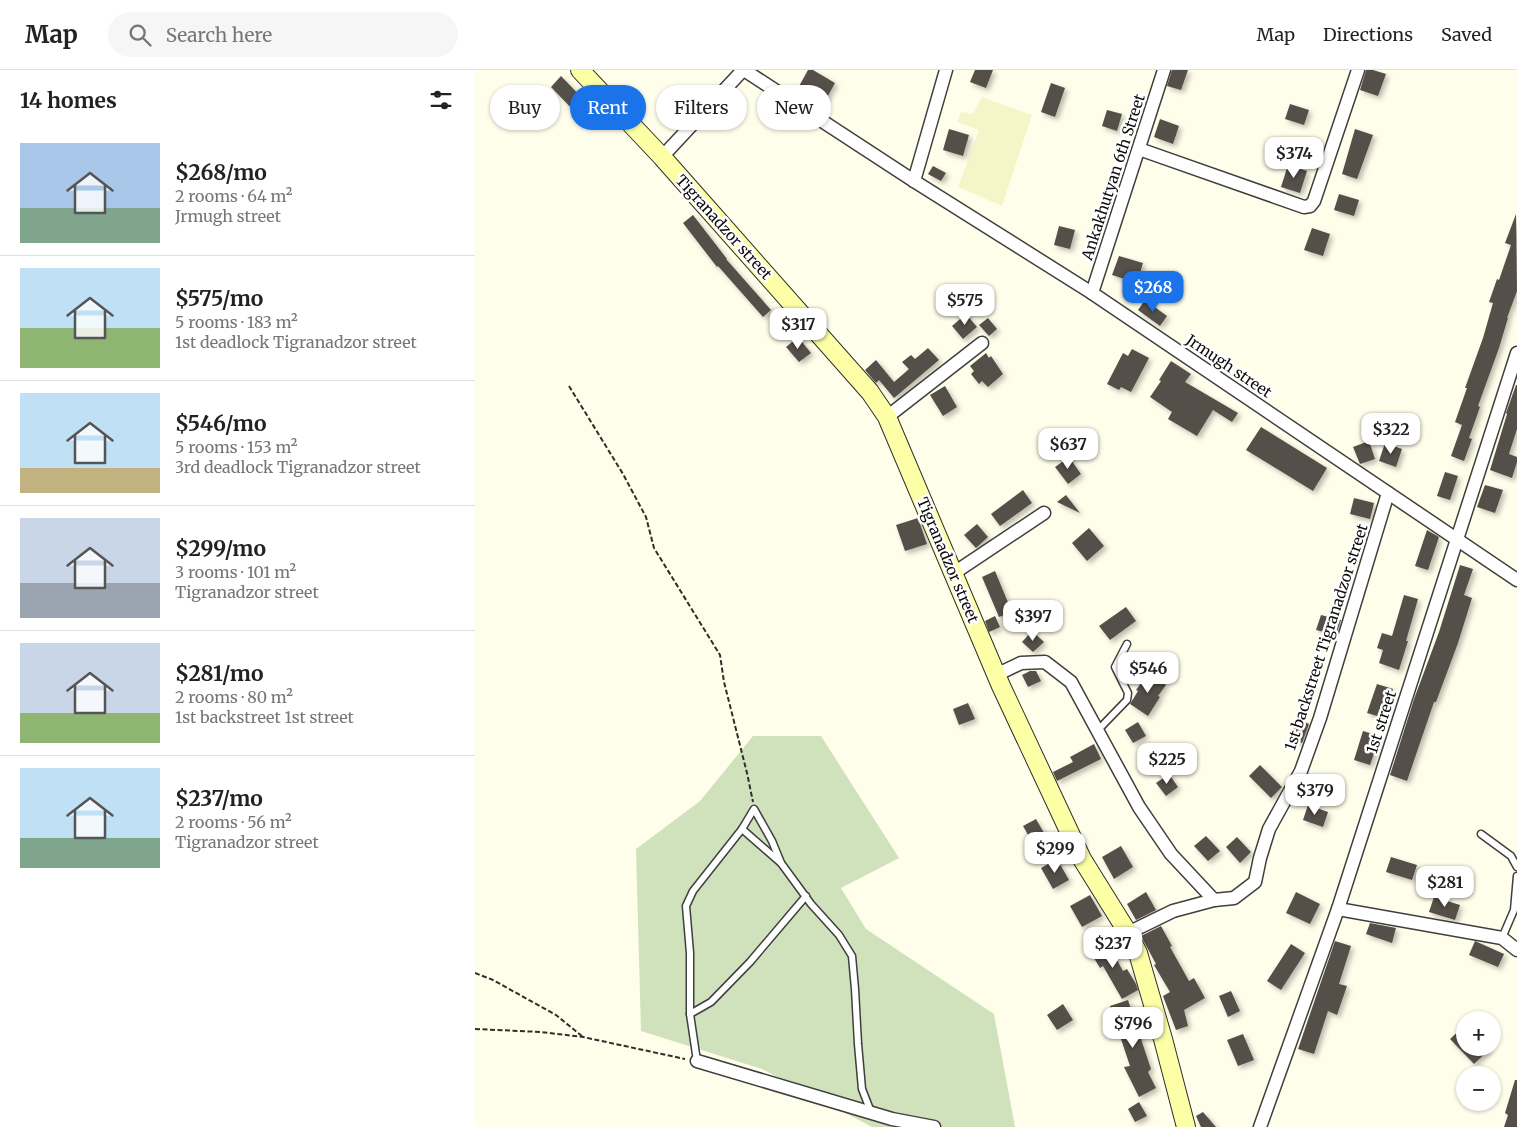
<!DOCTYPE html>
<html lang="en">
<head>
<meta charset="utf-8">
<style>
  :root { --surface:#fff; --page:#f6f6f6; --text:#222; --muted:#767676; --line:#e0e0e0; --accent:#1a73e8 }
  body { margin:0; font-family:Merriweather,serif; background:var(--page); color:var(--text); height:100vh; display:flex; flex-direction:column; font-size:19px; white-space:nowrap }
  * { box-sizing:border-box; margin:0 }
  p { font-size:16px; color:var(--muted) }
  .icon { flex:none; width:28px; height:28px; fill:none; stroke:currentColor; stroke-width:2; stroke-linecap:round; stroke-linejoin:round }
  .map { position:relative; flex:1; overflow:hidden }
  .sheet { display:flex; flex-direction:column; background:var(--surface); width:475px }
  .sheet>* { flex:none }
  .guide { position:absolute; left:15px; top:15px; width:475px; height:45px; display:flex; gap:10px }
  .controls { position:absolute; left:981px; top:941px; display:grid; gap:10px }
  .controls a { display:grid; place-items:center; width:45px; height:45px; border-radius:50%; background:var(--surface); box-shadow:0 1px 4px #0004; font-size:25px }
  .price { position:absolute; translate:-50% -42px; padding:0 11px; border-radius:10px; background:#fff; color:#222; font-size:16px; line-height:32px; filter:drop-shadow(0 1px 2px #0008) }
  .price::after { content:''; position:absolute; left:50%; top:30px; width:15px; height:11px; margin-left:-8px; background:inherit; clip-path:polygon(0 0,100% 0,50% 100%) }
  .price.selected { background:var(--accent); color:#fff }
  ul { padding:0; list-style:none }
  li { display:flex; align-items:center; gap:15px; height:125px; padding:0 20px }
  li+li { border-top:1px solid var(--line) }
  li span { display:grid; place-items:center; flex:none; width:140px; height:100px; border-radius:0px; color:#555 }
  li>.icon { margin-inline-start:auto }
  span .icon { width:60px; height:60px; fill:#fffc; stroke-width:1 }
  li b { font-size:21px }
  h2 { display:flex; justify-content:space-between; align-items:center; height:60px; padding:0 20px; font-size:21px }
  .tag { padding:0 18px; border-radius:22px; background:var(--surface); box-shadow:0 1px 4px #0004; font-size:18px; line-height:45px }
  .tag.selected { background:var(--accent); color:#fff }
  header { display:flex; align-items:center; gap:30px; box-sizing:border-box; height:70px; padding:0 25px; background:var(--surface); border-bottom:1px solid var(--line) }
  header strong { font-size:24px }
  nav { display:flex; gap:28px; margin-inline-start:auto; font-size:18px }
  .search { width:350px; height:45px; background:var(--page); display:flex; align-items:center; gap:12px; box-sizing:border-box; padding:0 18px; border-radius:28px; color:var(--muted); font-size:19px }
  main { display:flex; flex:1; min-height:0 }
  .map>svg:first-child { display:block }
  .farmland { fill:#f4f6ca }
  .cemetery { fill:#d0e2bc }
  .building { fill:#554f48; filter:url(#shadow) }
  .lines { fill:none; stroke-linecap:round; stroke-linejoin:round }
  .lane-casing { stroke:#3f3f3f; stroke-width:9 }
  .street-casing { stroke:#3f3f3f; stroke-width:15 }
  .secondary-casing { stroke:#2e2e2e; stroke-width:20 }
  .path { stroke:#2e2e2e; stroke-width:2; stroke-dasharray:5 2.5; stroke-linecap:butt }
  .lane { stroke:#fff; stroke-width:6 }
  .street { stroke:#fff; stroke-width:12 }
  .secondary { stroke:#fcffa6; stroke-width:18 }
  .labels { text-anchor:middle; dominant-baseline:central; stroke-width:5; stroke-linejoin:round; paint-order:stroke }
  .street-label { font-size:15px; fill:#0c0c0c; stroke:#fff }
</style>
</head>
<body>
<header>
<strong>Map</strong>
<div class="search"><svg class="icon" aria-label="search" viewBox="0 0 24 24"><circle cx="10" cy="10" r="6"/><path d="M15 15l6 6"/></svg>Search here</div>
<nav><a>Map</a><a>Directions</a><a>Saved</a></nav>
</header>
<main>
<section class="sheet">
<h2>14 homes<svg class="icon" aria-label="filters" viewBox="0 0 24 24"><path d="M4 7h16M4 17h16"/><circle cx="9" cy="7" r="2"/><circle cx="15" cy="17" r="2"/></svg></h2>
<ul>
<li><span style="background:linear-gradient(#a9c7e8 65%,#7fa58c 0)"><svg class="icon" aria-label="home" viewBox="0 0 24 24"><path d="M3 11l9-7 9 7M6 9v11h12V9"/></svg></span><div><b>$268/mo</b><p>2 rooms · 64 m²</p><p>Jrmugh street</p></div></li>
<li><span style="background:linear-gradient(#bfe0f5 60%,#8fb573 0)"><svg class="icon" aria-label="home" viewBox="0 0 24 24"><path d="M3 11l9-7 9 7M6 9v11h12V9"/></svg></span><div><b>$575/mo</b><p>5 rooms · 183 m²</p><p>1st deadlock Tigranadzor street</p></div></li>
<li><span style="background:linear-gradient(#bfe0f5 75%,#c2b280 0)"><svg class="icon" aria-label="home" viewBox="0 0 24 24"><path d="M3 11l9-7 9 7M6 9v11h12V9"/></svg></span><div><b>$546/mo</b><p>5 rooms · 153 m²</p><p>3rd deadlock Tigranadzor street</p></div></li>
<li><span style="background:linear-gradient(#c9d6e8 65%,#9aa5b1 0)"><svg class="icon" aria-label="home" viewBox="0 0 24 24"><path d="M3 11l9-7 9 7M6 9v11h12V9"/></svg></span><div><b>$299/mo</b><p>3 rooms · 101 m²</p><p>Tigranadzor street</p></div></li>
<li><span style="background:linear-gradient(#c9d6e8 70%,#8fb573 0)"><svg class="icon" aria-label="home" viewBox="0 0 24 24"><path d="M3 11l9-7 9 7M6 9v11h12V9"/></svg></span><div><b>$281/mo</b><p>2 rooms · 80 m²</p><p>1st backstreet 1st street</p></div></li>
<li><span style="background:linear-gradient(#bfe0f5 70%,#7fa58c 0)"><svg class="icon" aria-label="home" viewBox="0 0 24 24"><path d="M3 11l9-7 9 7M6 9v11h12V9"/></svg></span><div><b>$237/mo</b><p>2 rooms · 56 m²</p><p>Tigranadzor street</p></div></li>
</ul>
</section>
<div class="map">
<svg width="1042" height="1057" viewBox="0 0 1042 1057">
  <defs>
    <filter id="shadow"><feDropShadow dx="3" dy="3" stdDeviation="2.5" flood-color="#0004"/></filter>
  </defs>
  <rect width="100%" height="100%" fill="#fffeeb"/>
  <polygon class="farmland" points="507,27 557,45 527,136 483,117 504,60 482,52 486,42 497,44"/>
  <polygon class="cemetery" points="278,666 346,666 424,788 366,818 391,859 519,944 540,1057 397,1057 287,999 166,961 161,779 225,731"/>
  <g class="building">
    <polygon points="333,0 338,0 360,13 349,33 323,18"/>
    <polygon points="500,0 518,0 511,18 495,12"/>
    <polygon points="697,0 713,0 706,20 692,16"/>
    <polygon points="891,0 898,0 911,4 903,26 885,20"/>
    <polygon points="86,6 113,34 102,44 76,17"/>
    <polygon points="576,13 590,18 580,47 566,42"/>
    <polygon points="815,34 834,40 829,55 810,49"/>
    <polygon points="632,40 647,44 642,61 627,56"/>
    <polygon points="685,49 704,56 698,74 679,67"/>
    <polygon points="474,59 494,65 488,86 468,80"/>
    <polygon points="880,59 898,65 882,109 867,104"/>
    <polygon points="813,95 832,101 825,123 806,117"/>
    <polygon points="458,96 471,103 466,111 453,104"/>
    <polygon points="864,124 884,130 879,146 859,140"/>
    <polygon points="1041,144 1042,221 1032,248 1033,248 1024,278 1003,336 1005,337 994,368 997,369 989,391 976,386 987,355 980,352 992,318 990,318 1008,268 1018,233 1014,232 1022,209 1024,210 1036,175 1030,173"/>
    <polygon points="218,145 252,189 251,189 296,240 288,247 243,196 242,197 208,153"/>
    <polygon points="584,156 600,160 595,179 579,175"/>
    <polygon points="837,158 855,164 848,186 829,180"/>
    <polygon points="644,186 668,193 662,213 637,205"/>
    <polygon points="670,230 692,246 685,256 663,240"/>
    <polygon points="491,244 502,257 488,269 477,256"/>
    <polygon points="513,248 522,259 514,266 504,255"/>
    <polygon points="323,267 336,283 324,292 311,277"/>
    <polygon points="453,278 464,290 419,328 404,310 401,313 390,300 401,290 419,312 434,299 427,292 436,285 440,289"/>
    <polygon points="657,279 674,288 656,322 646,317 644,320 632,314 648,283 653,286"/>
    <polygon points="511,283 514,288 516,286 528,304 513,317 507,311 504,314 496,304 499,301 495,296"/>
    <polygon points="696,291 716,304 710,312 763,343 757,352 738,340 722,366 693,349 697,342 675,327 686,311 684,310"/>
    <polygon points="1041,315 1042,315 1042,359 1034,384 1042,387 1042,392 1037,408 1015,400 1032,344 1031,343"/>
    <polygon points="470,316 482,337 468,346 455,325"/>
    <polygon points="786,357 852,398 838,421 771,380"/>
    <polygon points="894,371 900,389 885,394 878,377"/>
    <polygon points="910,373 927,379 921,397 904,391"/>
    <polygon points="594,387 606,404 593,414 580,397"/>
    <polygon points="970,402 983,406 975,430 962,426"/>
    <polygon points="1010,415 1028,420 1020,443 1002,437"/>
    <polygon points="548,420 557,433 525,456 516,444"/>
    <polygon points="591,425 605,443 582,432"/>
    <polygon points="879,428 899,433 895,449 875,444"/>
    <polygon points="443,448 452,474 430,481 421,455"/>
    <polygon points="502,454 513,467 501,478 489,465"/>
    <polygon points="614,458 629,476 612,491 597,473"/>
    <polygon points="952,460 964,467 953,500 940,496"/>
    <polygon points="985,495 998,499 989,525 997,528 983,573 961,632 959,632 932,711 915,705 939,629 964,562"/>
    <polygon points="520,501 537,542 524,547 507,507"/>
    <polygon points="929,525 943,529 931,571 933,571 924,600 904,593 908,580 902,578 907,563 917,566"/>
    <polygon points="651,537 661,551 635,570 624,556"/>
    <polygon points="846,545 866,550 861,565 841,560"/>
    <polygon points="520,546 525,557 514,562 510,551"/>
    <polygon points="557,561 569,572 558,582 547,572"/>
    <polygon points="555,601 561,601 566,611 553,617 547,605"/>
    <polygon points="673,603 691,615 683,626 685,627 673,646 655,634 663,621 661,620"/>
    <polygon points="902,614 918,619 909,648 892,643"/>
    <polygon points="493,633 500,649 484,655 478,639"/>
    <polygon points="822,649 834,654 827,673 814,668"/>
    <polygon points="663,652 671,666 658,673 650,660"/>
    <polygon points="888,661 905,666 895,695 879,690"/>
    <polygon points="619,674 626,689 582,711 578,702 598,692 595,687"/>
    <polygon points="785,695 807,717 796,728 774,706"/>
    <polygon points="694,704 703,717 691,726 681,713"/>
    <polygon points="833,735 853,742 848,757 828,750"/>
    <polygon points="561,749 573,770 560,777 548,756"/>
    <polygon points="731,766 745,781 733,791 719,776"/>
    <polygon points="762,767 776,782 765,793 751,777"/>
    <polygon points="646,776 658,797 639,809 627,787"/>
    <polygon points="916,787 942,795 937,810 911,802"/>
    <polygon points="582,789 594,810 578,819 566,798"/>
    <polygon points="671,822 681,840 661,850 652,834"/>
    <polygon points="821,822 845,834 835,854 811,843"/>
    <polygon points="615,825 627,846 607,857 595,836"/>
    <polygon points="959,827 985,835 980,850 954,842"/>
    <polygon points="895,853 921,858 917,873 891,864"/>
    <polygon points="686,856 697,876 695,877 714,911 719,908 730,928 709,940 713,956 701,960 688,926 695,922 679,895 681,894 666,866"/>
    <polygon points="630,868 648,901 652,899 661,914 663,920 647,929 628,896 625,898 613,878"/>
    <polygon points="860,871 876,876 864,914 872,916 862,945 853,941 839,984 823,979"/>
    <polygon points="1000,871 1029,884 1023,897 994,885"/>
    <polygon points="816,874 830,883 806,920 792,911"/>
    <polygon points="756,921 765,941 753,947 744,926"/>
    <polygon points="653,930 676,999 673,1002 681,1018 664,1027 649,997 655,996 635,936"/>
    <polygon points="588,934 598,950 582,960 572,945"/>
    <polygon points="990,955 990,978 1016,978 999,994 975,969"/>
    <polygon points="768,964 779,990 763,996 752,970"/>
    <polygon points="1040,1010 1042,1010 1042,1057 1029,1057 1033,1045 1030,1043"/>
    <polygon points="664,1032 672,1046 660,1052 653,1039"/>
    <polygon points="728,1042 741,1057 726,1057 721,1046"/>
  </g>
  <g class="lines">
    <g class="lane-casing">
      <g id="lane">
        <polyline points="623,660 652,630 653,623 640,597 652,574"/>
        <polyline points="267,759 306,793 336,834 364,865 377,886 380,919 383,974 387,1019 396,1042"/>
        <polyline points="1006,764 1036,786 1042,797"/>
        <polyline points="1027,868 1039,840 1042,806"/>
        <polyline points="215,944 236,932 275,892 331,826"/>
        <polyline points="222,991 215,944 215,883 211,836 218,821 267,759 279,739 297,771 306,793"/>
      </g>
    </g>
    <g class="street-casing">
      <g id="street">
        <polyline points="269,0 439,111 617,223 1042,510"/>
        <polyline points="664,79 829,137 835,136 839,131 883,0"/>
        <polyline points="187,87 268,0"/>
        <polyline points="439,111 471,0"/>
        <polyline points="617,223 689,0"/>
        <polyline points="412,347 507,273"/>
        <polyline points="479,503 569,443"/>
        <polyline points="521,605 546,593 570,592 596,612 664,737 696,784 739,830"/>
        <polyline points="863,839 1027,868 1042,880"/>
        <polyline points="653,863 698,841 739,830 759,828 780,812 785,788 794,759 826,701 845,648 913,423"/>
        <polyline points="222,991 417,1049 459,1057"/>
        <polyline points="785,1057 863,839 1042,283"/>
      </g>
    </g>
    <g class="secondary-casing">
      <polyline id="secondary" points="105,0 187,87 395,322 412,347 526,616 607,789 653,863 663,883 688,969 711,1057"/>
    </g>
    <g class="path">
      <polyline points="94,316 148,404 171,447 179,478 245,585 249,612 272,703 278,732"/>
      <polyline points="0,903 18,910 81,945 108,967"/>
      <polyline points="0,959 66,962 108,967 210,989"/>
    </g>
    <use href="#lane" class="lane"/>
    <use href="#street" class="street"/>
    <use href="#secondary" class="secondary"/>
  </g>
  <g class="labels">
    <g class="street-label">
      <text transform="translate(638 107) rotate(-72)">Ankakhutyan 6th Street</text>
      <text transform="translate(249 157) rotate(48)">Tigranadzor street</text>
      <text transform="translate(754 296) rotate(34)">Jrmugh street</text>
      <text transform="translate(473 490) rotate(67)">Tigranadzor street</text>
      <text transform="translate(851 567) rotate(-72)">1st backstreet Tigranadzor street</text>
      <text transform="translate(906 652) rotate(-72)">1st street</text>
    </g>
  </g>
</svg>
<div class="controls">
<a>+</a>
<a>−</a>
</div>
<b class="price" style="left:819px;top:109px">$374</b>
<b class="price selected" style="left:678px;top:243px">$268</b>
<b class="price" style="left:490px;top:256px">$575</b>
<b class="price" style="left:323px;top:280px">$317</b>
<b class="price" style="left:916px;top:385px">$322</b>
<b class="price" style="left:593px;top:400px">$637</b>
<b class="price" style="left:558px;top:572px">$397</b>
<b class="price" style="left:673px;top:624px">$546</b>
<b class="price" style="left:692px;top:715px">$225</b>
<b class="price" style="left:840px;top:746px">$379</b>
<b class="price" style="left:580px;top:804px">$299</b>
<b class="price" style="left:970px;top:838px">$281</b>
<b class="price" style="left:638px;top:899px">$237</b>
<b class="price" style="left:658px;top:979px">$796</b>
<div class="guide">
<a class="tag">Buy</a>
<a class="tag selected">Rent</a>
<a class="tag">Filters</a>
<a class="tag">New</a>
</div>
</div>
</main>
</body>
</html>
